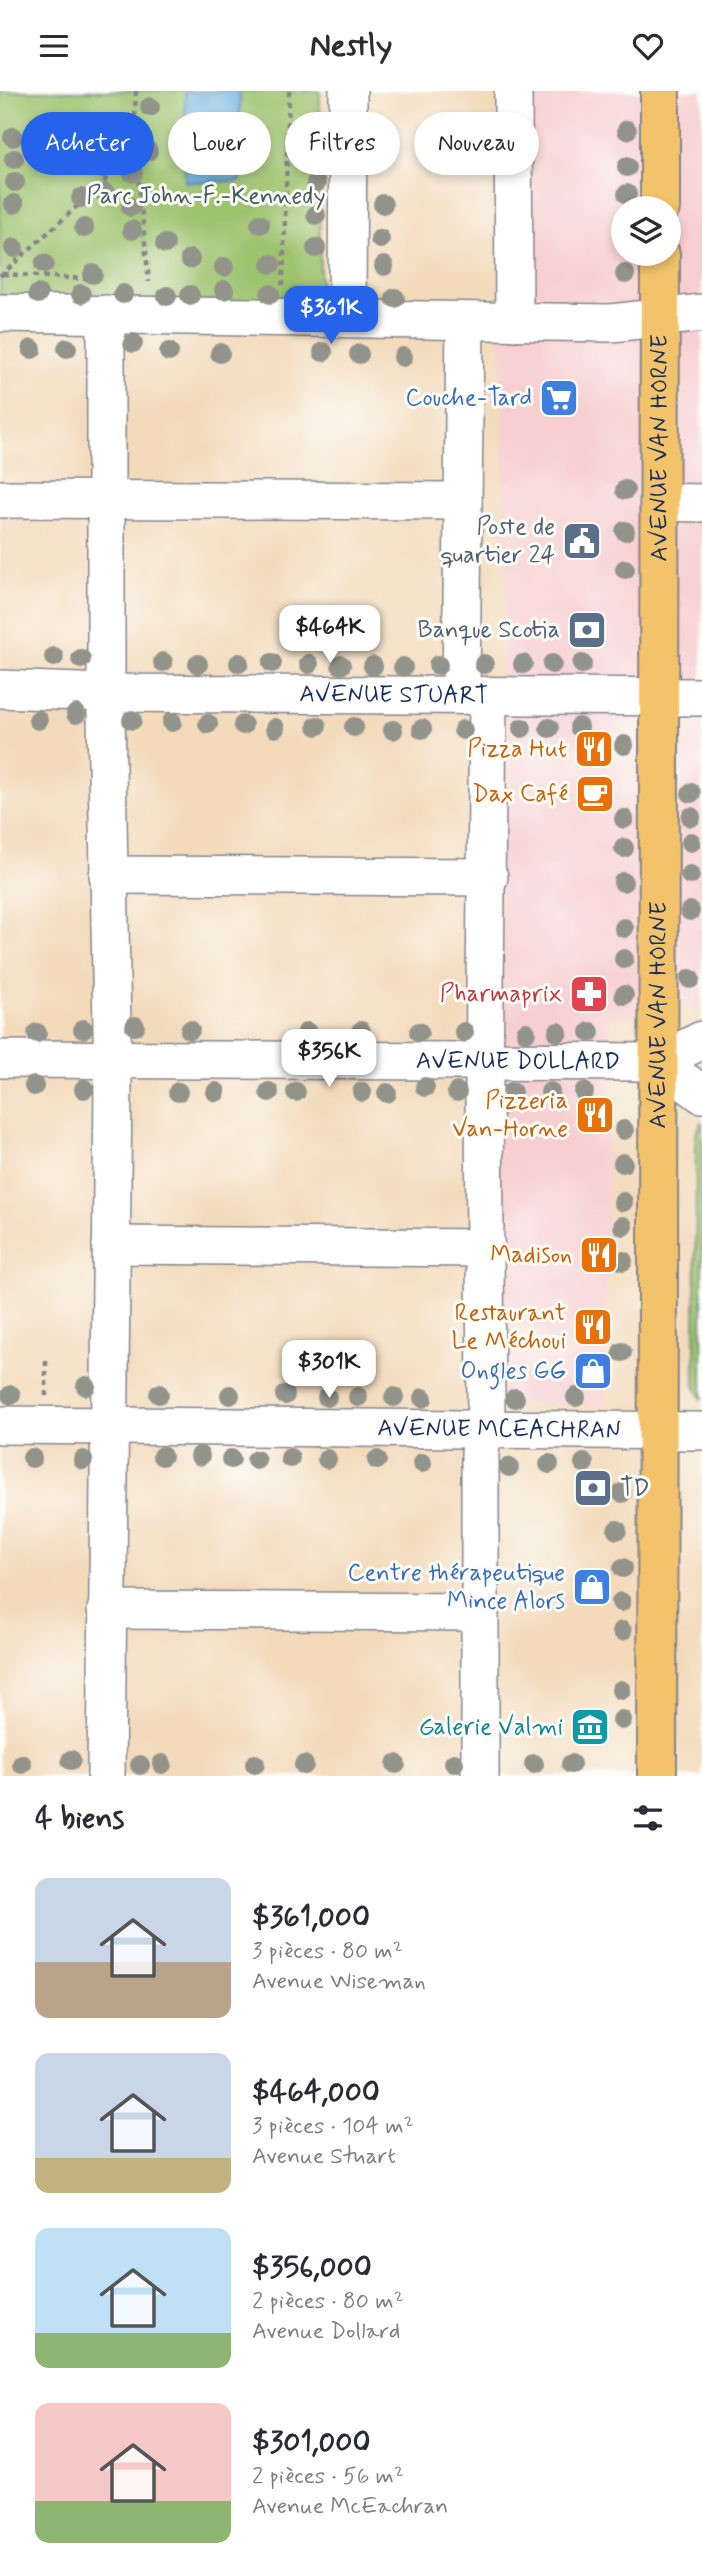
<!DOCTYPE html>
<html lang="fr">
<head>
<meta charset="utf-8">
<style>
  :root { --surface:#fff; --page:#f7f7f7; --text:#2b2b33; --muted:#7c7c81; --accent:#2563eb }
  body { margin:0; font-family:Mynerve,sans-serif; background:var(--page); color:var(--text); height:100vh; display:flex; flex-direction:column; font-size:26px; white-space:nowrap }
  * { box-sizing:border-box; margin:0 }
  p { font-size:23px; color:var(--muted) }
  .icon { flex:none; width:38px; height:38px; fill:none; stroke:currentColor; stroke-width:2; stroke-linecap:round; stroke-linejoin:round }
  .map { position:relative; height:1685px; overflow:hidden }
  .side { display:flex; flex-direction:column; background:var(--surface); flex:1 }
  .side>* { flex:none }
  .guide { position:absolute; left:21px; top:21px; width:662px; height:63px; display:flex; gap:14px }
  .tools { position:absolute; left:611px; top:105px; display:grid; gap:14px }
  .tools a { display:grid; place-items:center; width:70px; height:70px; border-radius:50%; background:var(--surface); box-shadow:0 4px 10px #0003; font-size:35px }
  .price { position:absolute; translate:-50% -60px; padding:0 16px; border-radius:14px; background:#fff; color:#222; font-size:23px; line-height:46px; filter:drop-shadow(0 2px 4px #0008) }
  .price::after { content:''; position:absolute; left:50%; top:42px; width:21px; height:16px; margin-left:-10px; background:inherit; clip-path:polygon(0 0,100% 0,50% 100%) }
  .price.current { background:var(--accent); color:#fff }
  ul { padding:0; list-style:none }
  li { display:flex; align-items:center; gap:21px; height:175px; padding:0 35px }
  li span { display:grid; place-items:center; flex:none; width:196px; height:140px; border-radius:14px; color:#555 }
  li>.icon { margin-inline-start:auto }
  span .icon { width:84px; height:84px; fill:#fffc; stroke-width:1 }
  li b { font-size:30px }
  h2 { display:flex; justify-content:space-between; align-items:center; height:84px; padding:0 35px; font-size:30px }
  .tag { padding:0 24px; border-radius:32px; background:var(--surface); box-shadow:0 4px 10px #0003; font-size:24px; line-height:63px }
  .tag.current { background:var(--accent); color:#fff }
  header { display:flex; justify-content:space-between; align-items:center; height:91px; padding:0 35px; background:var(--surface); font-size:32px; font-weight:700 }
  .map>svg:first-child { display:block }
  .built { fill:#f7cfd1; fill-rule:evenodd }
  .green { fill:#9dc36e; stroke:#5c7966; stroke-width:2 }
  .water { fill:#68aede; stroke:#426e9e; stroke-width:2 }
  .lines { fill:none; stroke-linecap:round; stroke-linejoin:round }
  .minor-casing { stroke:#87848c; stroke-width:40 }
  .major-casing { stroke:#87848c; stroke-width:42 }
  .path { stroke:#87848c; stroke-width:4.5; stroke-dasharray:5 5; stroke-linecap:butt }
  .minor { stroke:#fff; stroke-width:37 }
  .major { stroke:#f2c36a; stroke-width:38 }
  .tree { fill:#92948b }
  .labels { text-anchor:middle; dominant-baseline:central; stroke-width:6; stroke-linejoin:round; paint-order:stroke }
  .park-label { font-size:24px; fill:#425b63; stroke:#fdfcf7 }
  .shop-label { font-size:24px; fill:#366cbe; stroke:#fdfcf7; text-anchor:end }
  .street-label { font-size:24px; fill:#1b2f5e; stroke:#fdfcf7 }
  .service-label { font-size:24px; fill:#4e5e75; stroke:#fdfcf7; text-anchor:end }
  .food-label { font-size:24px; fill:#c56008; stroke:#fdfcf7; text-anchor:end }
  .health-label { font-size:24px; fill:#be3a42; stroke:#fdfcf7; text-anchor:end }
  .culture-label { font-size:24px; fill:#0d838f; stroke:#fdfcf7; text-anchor:end }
</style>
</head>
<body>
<header><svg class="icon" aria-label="menu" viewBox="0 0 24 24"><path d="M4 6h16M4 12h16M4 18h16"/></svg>Nestly<svg class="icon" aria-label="heart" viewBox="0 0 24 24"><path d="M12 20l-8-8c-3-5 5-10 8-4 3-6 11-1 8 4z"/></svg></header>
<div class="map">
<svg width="702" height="1685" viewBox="0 0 702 1685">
  <rect width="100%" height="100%" fill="#fdfcf7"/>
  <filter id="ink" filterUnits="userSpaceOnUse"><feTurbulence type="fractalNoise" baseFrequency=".0143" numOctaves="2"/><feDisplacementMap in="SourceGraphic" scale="14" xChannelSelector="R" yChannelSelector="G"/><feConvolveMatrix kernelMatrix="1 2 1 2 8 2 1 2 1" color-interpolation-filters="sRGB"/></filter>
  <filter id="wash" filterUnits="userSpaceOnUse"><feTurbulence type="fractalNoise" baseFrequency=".00686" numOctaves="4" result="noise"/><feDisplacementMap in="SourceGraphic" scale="28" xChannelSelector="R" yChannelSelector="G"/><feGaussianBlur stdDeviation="1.57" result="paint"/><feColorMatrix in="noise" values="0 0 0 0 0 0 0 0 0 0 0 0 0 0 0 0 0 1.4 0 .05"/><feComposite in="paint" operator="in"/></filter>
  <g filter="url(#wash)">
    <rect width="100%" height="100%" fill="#f3dabb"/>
    <path class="built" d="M509,0H702V918L610,926L606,1314L496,1311L502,562L506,496L501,259ZM623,117H668V163H623Z"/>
    <g class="green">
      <polygon points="0,0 320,0 320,203 307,211 0,208"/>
      <polygon points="702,1030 702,1309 695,1294 696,1043"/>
    </g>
    <polygon class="water" points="185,0 240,0 240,90 185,91"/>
  </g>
  <g filter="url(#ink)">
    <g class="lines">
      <g class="minor-casing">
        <g id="minor">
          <polyline points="513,0 514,231"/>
          <polyline points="0,222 611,232 702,222"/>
          <polyline points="347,227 348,0"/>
          <polyline points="0,408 463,410"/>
          <polyline points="659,411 702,412"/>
          <path id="s1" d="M0,598L106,602L702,606"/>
          <polyline points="461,604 465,231"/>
          <polyline points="108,784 489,786"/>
          <path id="s2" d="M0,968L658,971L702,949"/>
          <polyline points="658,971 702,1003"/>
          <polyline points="111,1154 486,1157"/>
          <path id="s3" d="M0,1334L702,1340"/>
          <polyline points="106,1519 479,1521"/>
          <polyline points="106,1685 113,991 106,623 106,223"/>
          <polyline points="480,1685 480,1362 486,1317 484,995 488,605"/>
        </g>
      </g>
      <g class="major-casing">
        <g id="major">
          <polyline points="660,0 660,117"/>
          <path id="s4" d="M657,1685L660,163"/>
        </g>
      </g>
      <g class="path">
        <polyline points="136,0 134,45 149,191"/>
        <polyline points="3,183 103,189"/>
        <polyline points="0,185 104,91 134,45"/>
        <polyline points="280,192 283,192 289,0"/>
        <polyline points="46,1305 46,1267"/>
      </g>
      <use href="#minor" class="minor"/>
      <use href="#major" class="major"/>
    </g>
    <g class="tree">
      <circle cx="150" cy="16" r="10"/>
      <circle cx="317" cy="28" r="10"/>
      <circle cx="627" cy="39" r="10"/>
      <circle cx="62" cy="43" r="10"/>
      <circle cx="35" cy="44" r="10"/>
      <circle cx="377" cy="45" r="10"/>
      <circle cx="13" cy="46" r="10"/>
      <circle cx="316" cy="59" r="10"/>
      <circle cx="148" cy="60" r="10"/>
      <circle cx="379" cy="66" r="10"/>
      <circle cx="14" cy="68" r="10"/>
      <circle cx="627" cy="76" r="10"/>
      <circle cx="102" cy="78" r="10"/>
      <circle cx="133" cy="82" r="10"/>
      <circle cx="15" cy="91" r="10"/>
      <circle cx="316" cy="92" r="10"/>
      <circle cx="105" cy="102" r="10"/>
      <circle cx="627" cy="103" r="10"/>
      <circle cx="81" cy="107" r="10"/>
      <circle cx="14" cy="113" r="10"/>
      <circle cx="383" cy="113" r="10"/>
      <circle cx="131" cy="116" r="10"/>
      <circle cx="316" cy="124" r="10"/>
      <circle cx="260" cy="133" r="10"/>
      <circle cx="84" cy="137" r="10"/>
      <circle cx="132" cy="139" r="10"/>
      <circle cx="380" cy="148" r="10"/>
      <circle cx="165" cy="153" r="10"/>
      <circle cx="14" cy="157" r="10"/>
      <circle cx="316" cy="157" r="10"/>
      <circle cx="190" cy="168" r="10"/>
      <circle cx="44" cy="173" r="10"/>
      <circle cx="271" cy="173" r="10"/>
      <circle cx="384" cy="175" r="10"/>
      <circle cx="224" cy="176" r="10"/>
      <circle cx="93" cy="183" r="10"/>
      <circle cx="625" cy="183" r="10"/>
      <circle cx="224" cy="199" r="10"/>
      <circle cx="38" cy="203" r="10"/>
      <circle cx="81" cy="203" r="10"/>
      <circle cx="123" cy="203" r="10"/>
      <circle cx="270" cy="203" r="10"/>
      <circle cx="190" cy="204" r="10"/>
      <circle cx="167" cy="205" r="10"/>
      <circle cx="395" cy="207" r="10"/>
      <circle cx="133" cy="252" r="10"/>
      <circle cx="67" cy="257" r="10"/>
      <circle cx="32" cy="258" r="10"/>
      <circle cx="169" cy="261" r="10"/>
      <circle cx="323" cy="261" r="10"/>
      <circle cx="220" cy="262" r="10"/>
      <circle cx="359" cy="263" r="10"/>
      <circle cx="403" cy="266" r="10"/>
      <circle cx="625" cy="399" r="10"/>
      <circle cx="625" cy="440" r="10"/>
      <circle cx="625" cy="478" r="10"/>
      <circle cx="54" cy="566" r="10"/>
      <circle cx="81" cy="568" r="10"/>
      <circle cx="163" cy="571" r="10"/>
      <circle cx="239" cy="572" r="10"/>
      <circle cx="272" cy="572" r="10"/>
      <circle cx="198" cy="573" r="10"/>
      <circle cx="309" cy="573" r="10"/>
      <circle cx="484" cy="573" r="10"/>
      <circle cx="523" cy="573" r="10"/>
      <circle cx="552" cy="573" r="10"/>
      <circle cx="582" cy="573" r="10"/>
      <circle cx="341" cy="574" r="10"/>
      <circle cx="438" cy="574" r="10"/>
      <circle cx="373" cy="575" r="10"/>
      <circle cx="403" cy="576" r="10"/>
      <circle cx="76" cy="623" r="10"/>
      <circle cx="38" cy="629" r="10"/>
      <circle cx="132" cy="629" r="10"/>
      <circle cx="172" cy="631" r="10"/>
      <circle cx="208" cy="633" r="10"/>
      <circle cx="243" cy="634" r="10"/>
      <circle cx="317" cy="635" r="10"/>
      <circle cx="354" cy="636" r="10"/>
      <circle cx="579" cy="636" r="10"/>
      <circle cx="275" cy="637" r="10"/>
      <circle cx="522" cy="637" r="10"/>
      <circle cx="549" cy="637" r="10"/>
      <circle cx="422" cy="638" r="10"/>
      <circle cx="393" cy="639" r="10"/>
      <circle cx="463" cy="639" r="10"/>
      <circle cx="624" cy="654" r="10"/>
      <circle cx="691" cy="702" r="10"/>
      <circle cx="691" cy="726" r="10"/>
      <circle cx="624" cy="728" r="10"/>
      <circle cx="691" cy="751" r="10"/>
      <circle cx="624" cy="757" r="10"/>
      <circle cx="690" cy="784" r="10"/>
      <circle cx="623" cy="791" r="10"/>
      <circle cx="690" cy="820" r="10"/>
      <circle cx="624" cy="837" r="10"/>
      <circle cx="624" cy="868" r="10"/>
      <circle cx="690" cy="888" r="10"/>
      <circle cx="624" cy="904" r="10"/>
      <circle cx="135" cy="935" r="10"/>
      <circle cx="83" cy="938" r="10"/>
      <circle cx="190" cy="939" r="10"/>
      <circle cx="361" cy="940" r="10"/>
      <circle cx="307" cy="941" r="10"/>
      <circle cx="419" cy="941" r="10"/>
      <circle cx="464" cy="941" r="10"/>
      <circle cx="526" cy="941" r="10"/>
      <circle cx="558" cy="941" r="10"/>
      <circle cx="590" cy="941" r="10"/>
      <circle cx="37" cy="942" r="10"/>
      <circle cx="34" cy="995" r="10"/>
      <circle cx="425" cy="996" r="10"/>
      <circle cx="84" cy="998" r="10"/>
      <circle cx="178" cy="1001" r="10"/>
      <circle cx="216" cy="1001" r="10"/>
      <circle cx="269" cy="1001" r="10"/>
      <circle cx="296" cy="1001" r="10"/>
      <circle cx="362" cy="1001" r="10"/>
      <circle cx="457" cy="1001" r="10"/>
      <circle cx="512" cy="1001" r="10"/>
      <circle cx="550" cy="1001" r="10"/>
      <circle cx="584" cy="1001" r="10"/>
      <circle cx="387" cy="1002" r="10"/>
      <circle cx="624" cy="1039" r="10"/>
      <circle cx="623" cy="1072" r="10"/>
      <circle cx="623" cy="1111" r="10"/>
      <circle cx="623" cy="1135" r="10"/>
      <circle cx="623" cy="1170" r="10"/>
      <circle cx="622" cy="1261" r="10"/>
      <circle cx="86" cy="1295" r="10"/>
      <circle cx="159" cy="1303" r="10"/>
      <circle cx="11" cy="1304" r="10"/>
      <circle cx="230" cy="1304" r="10"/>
      <circle cx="285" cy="1304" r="10"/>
      <circle cx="327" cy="1306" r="10"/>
      <circle cx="358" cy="1306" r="10"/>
      <circle cx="394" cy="1306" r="10"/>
      <circle cx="576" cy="1306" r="10"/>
      <circle cx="423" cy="1307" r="10"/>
      <circle cx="515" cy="1307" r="10"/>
      <circle cx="162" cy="1365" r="10"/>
      <circle cx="200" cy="1365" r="10"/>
      <circle cx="32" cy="1367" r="10"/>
      <circle cx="290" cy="1367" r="10"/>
      <circle cx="231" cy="1368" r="10"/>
      <circle cx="327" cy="1368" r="10"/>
      <circle cx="83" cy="1369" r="10"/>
      <circle cx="256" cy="1369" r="10"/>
      <circle cx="377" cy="1369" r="10"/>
      <circle cx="422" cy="1372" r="10"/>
      <circle cx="584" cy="1372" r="10"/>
      <circle cx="549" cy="1373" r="10"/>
      <circle cx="509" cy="1376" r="10"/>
      <circle cx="622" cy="1402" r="10"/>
      <circle cx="617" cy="1439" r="10"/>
      <circle cx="623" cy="1477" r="10"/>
      <circle cx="621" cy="1511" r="10"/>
      <circle cx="622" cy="1540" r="10"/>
      <circle cx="621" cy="1599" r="10"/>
      <circle cx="622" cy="1629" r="10"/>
      <circle cx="71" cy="1669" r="10"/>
      <circle cx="454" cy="1672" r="10"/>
      <circle cx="22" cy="1673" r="10"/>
      <circle cx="162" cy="1673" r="10"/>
      <circle cx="255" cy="1673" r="10"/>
      <circle cx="396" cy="1673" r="10"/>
      <circle cx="534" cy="1673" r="10"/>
      <circle cx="571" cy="1673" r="10"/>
      <circle cx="140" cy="1674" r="10"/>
      <circle cx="304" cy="1674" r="10"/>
    </g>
  </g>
  <defs>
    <g id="supermarket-square" transform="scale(2.0125)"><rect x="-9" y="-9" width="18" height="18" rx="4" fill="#3f7fe0" stroke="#fdfcf7"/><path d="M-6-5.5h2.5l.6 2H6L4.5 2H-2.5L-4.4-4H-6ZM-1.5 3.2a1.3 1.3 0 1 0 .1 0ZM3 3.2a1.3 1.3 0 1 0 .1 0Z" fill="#fff"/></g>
    <g id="civic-square" transform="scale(2.0125)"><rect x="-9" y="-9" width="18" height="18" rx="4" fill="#5c6f8a" stroke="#fdfcf7"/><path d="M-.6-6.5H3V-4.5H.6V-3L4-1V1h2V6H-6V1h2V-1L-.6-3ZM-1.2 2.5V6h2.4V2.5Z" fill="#fff"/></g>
    <g id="bank-square" transform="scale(2.0125)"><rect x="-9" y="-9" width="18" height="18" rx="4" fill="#5c6f8a" stroke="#fdfcf7"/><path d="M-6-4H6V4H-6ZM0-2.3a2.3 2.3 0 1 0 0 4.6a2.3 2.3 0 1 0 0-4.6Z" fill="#fff"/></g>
    <g id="restaurant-square" transform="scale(2.0125)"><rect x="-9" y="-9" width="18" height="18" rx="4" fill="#e8710a" stroke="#fdfcf7"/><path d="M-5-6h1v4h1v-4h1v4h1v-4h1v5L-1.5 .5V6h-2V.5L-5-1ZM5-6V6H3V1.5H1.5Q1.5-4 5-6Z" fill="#fff"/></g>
    <g id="cafe-square" transform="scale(2.0125)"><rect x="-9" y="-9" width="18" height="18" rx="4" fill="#e8710a" stroke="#fdfcf7"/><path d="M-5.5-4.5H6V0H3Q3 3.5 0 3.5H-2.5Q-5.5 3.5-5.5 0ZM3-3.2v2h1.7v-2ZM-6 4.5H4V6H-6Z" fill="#fff"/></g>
    <g id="pharmacy-square" transform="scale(2.0125)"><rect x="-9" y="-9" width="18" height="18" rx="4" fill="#e0444e" stroke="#fdfcf7"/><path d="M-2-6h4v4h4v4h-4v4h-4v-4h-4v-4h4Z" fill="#fff"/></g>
    <g id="shop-square" transform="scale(2.0125)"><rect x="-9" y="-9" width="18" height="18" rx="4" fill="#3f7fe0" stroke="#fdfcf7"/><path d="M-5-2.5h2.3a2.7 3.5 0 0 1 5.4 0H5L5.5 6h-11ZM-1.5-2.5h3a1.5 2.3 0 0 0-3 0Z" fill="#fff"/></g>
    <g id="museum-square" transform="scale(2.0125)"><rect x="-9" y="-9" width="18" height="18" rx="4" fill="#0f9aa8" stroke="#fdfcf7"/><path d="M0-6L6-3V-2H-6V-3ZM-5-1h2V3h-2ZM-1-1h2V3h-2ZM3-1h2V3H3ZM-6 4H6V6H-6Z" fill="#fff"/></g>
  </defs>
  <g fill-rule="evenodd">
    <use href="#supermarket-square" x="559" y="307"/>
    <use href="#civic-square" x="582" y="450"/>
    <use href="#bank-square" x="587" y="539"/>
    <use href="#restaurant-square" x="594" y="658"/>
    <use href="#cafe-square" x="595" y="703"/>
    <use href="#pharmacy-square" x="589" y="903"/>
    <use href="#restaurant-square" x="595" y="1024"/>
    <use href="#restaurant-square" x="599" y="1164"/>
    <use href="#restaurant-square" x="593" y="1236"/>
    <use href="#shop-square" x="593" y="1280"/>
    <use href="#bank-square" x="593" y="1397"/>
    <use href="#shop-square" x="592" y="1496"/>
    <use href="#museum-square" x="590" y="1636"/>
  </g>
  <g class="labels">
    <g class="park-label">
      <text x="206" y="105">Parc John-F.-Kennedy</text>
    </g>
    <g class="shop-label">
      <text x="532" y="307">Couche-Tard</text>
      <text x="566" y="1280">Ongles GG</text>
      <text x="565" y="1482">Centre thérapeutique<tspan x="565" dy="28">Mince Alors</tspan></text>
    </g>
    <g class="street-label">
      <text stroke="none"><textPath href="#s4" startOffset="1328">AVENUE VAN HORNE</textPath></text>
      <text stroke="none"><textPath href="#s1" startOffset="394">AVENUE STUART</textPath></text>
      <text stroke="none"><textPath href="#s4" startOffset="761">AVENUE VAN HORNE</textPath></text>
      <text stroke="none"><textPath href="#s2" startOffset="518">AVENUE DOLLARD</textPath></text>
      <text stroke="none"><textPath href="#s3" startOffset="499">AVENUE MCEACHRAN</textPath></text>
    </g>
    <g class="service-label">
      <text x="555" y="436">Poste de<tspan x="555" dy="28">quartier 24</tspan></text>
      <text x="560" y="539">Banque Scotia</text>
      <text x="620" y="1397" text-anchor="start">TD</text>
    </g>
    <g class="food-label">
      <text x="567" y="658">Pizza Hut</text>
      <text x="568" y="703">Dax Café</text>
      <text x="568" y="1010">Pizzeria<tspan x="568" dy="28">Van-Horne</tspan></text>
      <text x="572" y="1164">Madison</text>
      <text x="566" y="1222">Restaurant<tspan x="566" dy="28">Le Méchoui</tspan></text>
    </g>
    <g class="health-label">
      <text x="562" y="903">Pharmaprix</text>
    </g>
    <g class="culture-label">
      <text x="563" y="1636">Galerie Valmi</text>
    </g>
  </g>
</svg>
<div class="tools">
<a><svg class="icon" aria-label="layers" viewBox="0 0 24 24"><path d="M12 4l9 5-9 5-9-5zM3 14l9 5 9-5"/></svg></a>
</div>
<b class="price current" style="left:331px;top:255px">$361K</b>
<b class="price" style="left:330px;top:574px">$464K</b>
<b class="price" style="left:329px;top:998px">$356K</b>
<b class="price" style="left:329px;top:1309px">$301K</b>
<div class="guide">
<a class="tag current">Acheter</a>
<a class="tag">Louer</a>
<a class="tag">Filtres</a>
<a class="tag">Nouveau</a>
</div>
</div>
<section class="side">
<h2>4 biens<svg class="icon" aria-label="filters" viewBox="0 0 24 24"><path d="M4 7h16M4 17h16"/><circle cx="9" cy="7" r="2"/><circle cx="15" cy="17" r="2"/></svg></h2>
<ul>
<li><span style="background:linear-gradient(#c9d6e8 60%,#b9a48a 0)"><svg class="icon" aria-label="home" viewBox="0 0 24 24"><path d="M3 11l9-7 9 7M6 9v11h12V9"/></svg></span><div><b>$361,000</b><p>3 pièces · 80 m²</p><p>Avenue Wiseman</p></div></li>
<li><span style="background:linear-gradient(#c9d6e8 75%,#c2b280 0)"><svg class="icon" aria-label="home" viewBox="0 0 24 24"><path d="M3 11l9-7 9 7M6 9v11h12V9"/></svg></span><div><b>$464,000</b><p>3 pièces · 104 m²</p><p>Avenue Stuart</p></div></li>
<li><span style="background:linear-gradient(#bfe0f5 75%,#8fb573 0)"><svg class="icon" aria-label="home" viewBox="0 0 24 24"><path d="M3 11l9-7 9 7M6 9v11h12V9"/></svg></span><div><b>$356,000</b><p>2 pièces · 80 m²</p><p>Avenue Dollard</p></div></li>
<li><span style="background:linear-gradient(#f6c9c9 70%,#8fb573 0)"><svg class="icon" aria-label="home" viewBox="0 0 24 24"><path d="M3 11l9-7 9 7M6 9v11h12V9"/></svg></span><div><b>$301,000</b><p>2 pièces · 56 m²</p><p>Avenue McEachran</p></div></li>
</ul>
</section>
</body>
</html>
